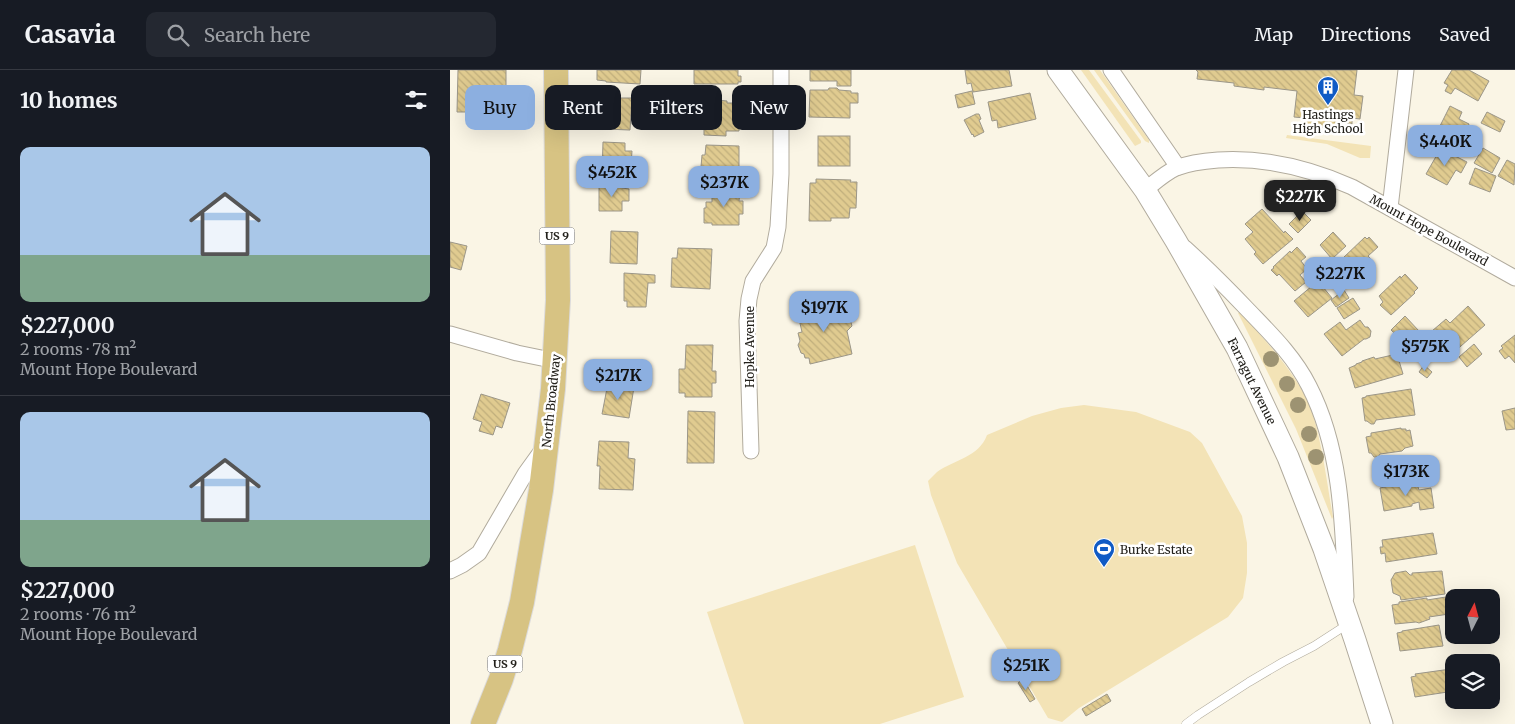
<!DOCTYPE html>
<html lang="en">
<head>
<meta charset="utf-8">
<style>
  :root { --surface:#171b24; --page:#242831; --text:#f1f3f6; --muted:#9ea1a6; --line:#363941; --accent:#8cafe0 }
  body { margin:0; font-family:Merriweather,serif; background:var(--page); color:var(--text); height:100vh; display:flex; flex-direction:column; font-size:19px; white-space:nowrap }
  * { box-sizing:border-box; margin:0 }
  p { font-size:16px; color:var(--muted) }
  .icon { flex:none; width:28px; height:28px; fill:none; stroke:currentColor; stroke-width:2; stroke-linecap:round; stroke-linejoin:round }
  .map { position:relative; flex:1; overflow:hidden }
  .details { display:flex; flex-direction:column; background:var(--surface); width:450px }
  .details>* { flex:none }
  .guide { position:absolute; left:15px; top:15px; width:475px; height:45px; display:flex; gap:10px }
  .needle { width:32px; rotate:6deg }
  .controls { position:absolute; left:995px; top:519px; display:grid; gap:10px }
  .controls a { display:grid; place-items:center; width:55px; height:55px; border-radius:10px; background:var(--surface); box-shadow:0 5px 20px #0002; font-size:25px }
  .price { position:absolute; translate:-50% -42px; padding:0 11px; border-radius:10px; background:var(--accent); color:#111; font-size:16px; line-height:32px; filter:drop-shadow(0 1px 2px #0008) }
  .price::after { content:''; position:absolute; left:50%; top:30px; width:15px; height:11px; margin-left:-8px; background:inherit; clip-path:polygon(0 0,100% 0,50% 100%) }
  .price.selected { background:#222; color:#fff }
  ul { padding:0; list-style:none }
  li { display:grid; align-content:center; gap:10px; height:265px; padding:0 20px }
  li+li { border-top:1px solid var(--line) }
  li span { display:grid; place-items:center; height:155px; border-radius:10px; color:#555 }
  li>.icon { margin-inline-start:auto }
  span .icon { width:90px; height:90px; fill:#fffc; stroke-width:1 }
  li b { font-size:21px }
  h2 { display:flex; justify-content:space-between; align-items:center; height:60px; padding:0 20px; font-size:21px }
  .pill { padding:0 18px; border-radius:10px; background:var(--surface); box-shadow:0 5px 20px #0002; font-size:18px; line-height:45px }
  .pill.selected { background:var(--accent); color:#111 }
  header { display:flex; align-items:center; gap:30px; box-sizing:border-box; height:70px; padding:0 25px; background:var(--surface); border-bottom:1px solid var(--line) }
  header strong { font-size:24px }
  nav { display:flex; gap:28px; margin-inline-start:auto; font-size:18px }
  .search { width:350px; height:45px; background:var(--page); display:flex; align-items:center; gap:12px; box-sizing:border-box; padding:0 18px; border-radius:10px; color:var(--muted); font-size:19px }
  main { display:flex; flex:1; min-height:0 }
  .map>svg:first-child { display:block }
  .green { fill:#f3e3b6 }
  .building { fill:url(#building-back-hatch); stroke:#9b9688 }
  .lines { fill:none; stroke-linecap:round; stroke-linejoin:round }
  .service-casing { stroke:#b1ab9d; stroke-width:9 }
  .minor-casing { stroke:#b1ab9d; stroke-width:17 }
  .secondary-casing { stroke:#b1ab9d; stroke-width:23 }
  .primary-casing { stroke:#dcdbdb; stroke-width:26 }
  .service { stroke:#fff; stroke-width:8 }
  .minor { stroke:#fff; stroke-width:15 }
  .secondary { stroke:#fff; stroke-width:21 }
  .primary { stroke:#d7c383; stroke-width:24 }
  .tree { fill:#9d9372 }
  .labels { text-anchor:middle; dominant-baseline:central; stroke-width:5; stroke-linejoin:round; paint-order:stroke }
  .shield { fill:#fff; stroke:#64635f; stroke-width:1 }
  .shield-label { font-size:11px; font-weight:bold; fill:#22201b }
  .poi-label { font-size:12px; fill:#22201b; stroke:#fff }
  .street-label { font-size:12px; fill:#22201b; stroke:#fff }
</style>
</head>
<body>
<header>
<strong>Casavia</strong>
<div class="search"><svg class="icon" aria-label="search" viewBox="0 0 24 24"><circle cx="10" cy="10" r="6"/><path d="M15 15l6 6"/></svg>Search here</div>
<nav><a>Map</a><a>Directions</a><a>Saved</a></nav>
</header>
<main>
<section class="details">
<h2>10 homes<svg class="icon" aria-label="filters" viewBox="0 0 24 24"><path d="M4 7h16M4 17h16"/><circle cx="9" cy="7" r="2"/><circle cx="15" cy="17" r="2"/></svg></h2>
<ul>
<li><span style="background:linear-gradient(#a9c7e8 70%,#7fa58c 0)"><svg class="icon" aria-label="home" viewBox="0 0 24 24"><path d="M3 11l9-7 9 7M6 9v11h12V9"/></svg></span><div><b>$227,000</b><p>2 rooms · 78 m²</p><p>Mount Hope Boulevard</p></div></li>
<li><span style="background:linear-gradient(#a9c7e8 70%,#7fa58c 0)"><svg class="icon" aria-label="home" viewBox="0 0 24 24"><path d="M3 11l9-7 9 7M6 9v11h12V9"/></svg></span><div><b>$227,000</b><p>2 rooms · 76 m²</p><p>Mount Hope Boulevard</p></div></li>
</ul>
</section>
<div class="map">
<svg width="1065" height="654" viewBox="0 0 1065 654">
  <defs>
    <pattern id="building-back-hatch" width="6" height="6" patternUnits="userSpaceOnUse" patternTransform="scale(1.25)"><rect width="6" height="6" fill="#e0cb90"/><path d="M-1 5l2 2M0 0l6 6M5-1l2 2" fill="none" stroke="#c0ae7c"/></pattern>
  </defs>
  <rect width="100%" height="100%" fill="#faf5e5"/>
  <g class="green">
    <polygon points="631,0 639,0 691,71 691,73 685,76"/>
    <polygon points="644,0 650,0 699,70 699,73 695,71"/>
    <polygon points="837,65 921,76 920,88 910,88 877,74 836,68"/>
    <path d="M790,242C816,272 851,307 863,345C873,378 877,414 883,447L882,449L846,359L788,243Z"/>
    <path d="M634,335L686,342L740,362L752,373L792,446L797,473V503L793,528L778,547L629,638L612,652L598,648L507,493L481,425L478,411C481,408 484,405 487,402C504,390 529,387 537,365L582,346L611,338Z"/>
    <polygon points="465,475 514,627 430,654 294,654 257,542"/>
  </g>
  <g class="building">
    <polygon points="8,0 56,0 56,32 52,33 52,42 7,42"/>
    <polygon points="147,0 191,0 190,14 156,12 156,11 147,10"/>
    <polygon points="244,0 288,0 288,6 291,6 291,12 288,12 288,14 244,14"/>
    <polygon points="360,0 401,0 401,16 387,16 387,11 360,11"/>
    <polygon points="515,0 559,0 562,16 523,22 521,13 517,14"/>
    <polygon points="746,0 907,0 904,25 913,26 910,49 902,48 902,54 890,53 889,59 854,55 855,48 844,47 847,21 814,17 814,20 784,16 784,13 747,9 748,2"/>
    <polygon points="1002,0 1019,0 1039,11 1028,31 1005,18 1001,24 995,21 998,15 994,13"/>
    <polygon points="379,18 387,18 389,20 401,21 401,23 408,23 408,33 400,33 400,48 359,47 360,20 378,20"/>
    <polygon points="522,21 525,34 508,38 505,25"/>
    <polygon points="580,23 586,49 548,58 547,50 542,51 538,32"/>
    <polygon points="156,28 182,28 180,60 155,59 155,51 148,50 149,36 156,36"/>
    <polygon points="266,30 277,31 277,33 289,33 289,61 276,61 276,66 254,65 254,49 262,48 262,43 266,43"/>
    <polygon points="1000,36 1012,42 1009,49 1019,54 1016,62 1020,64 1013,78 986,64"/>
    <polygon points="1037,42 1055,51 1050,62 1031,53"/>
    <polygon points="526,44 529,44 531,49 529,50 534,62 524,67 523,64 522,65 514,50"/>
    <rect x="368" y="66" width="32" height="30"/>
    <polygon points="153,72 175,73 175,81 182,81 181,96 175,96 175,105 152,105"/>
    <polygon points="256,75 289,76 289,112 255,112 255,97 251,97 252,85 255,85"/>
    <polygon points="989,78 1017,92 1011,103 1006,100 997,115 976,104 988,83 987,82"/>
    <polygon points="1033,78 1050,88 1042,103 1024,93"/>
    <polygon points="1057,90 1065,94 1064,115 1048,106"/>
    <polygon points="1025,98 1046,106 1040,122 1019,114"/>
    <polygon points="366,109 401,110 400,112 407,112 406,138 400,138 399,148 381,148 381,151 359,151 360,113 366,113"/>
    <polygon points="149,116 172,116 172,118 179,119 179,131 172,131 172,141 149,141"/>
    <polygon points="262,119 290,119 289,131 293,131 293,144 289,144 289,155 262,155 262,153 254,153 254,138 256,138 256,132 262,132"/>
    <polygon points="812,139 834,163 835,161 843,169 813,194 804,184 806,182 795,169 803,162 795,154"/>
    <polygon points="852,141 861,150 848,163 839,154"/>
    <polygon points="161,161 188,162 187,194 160,193"/>
    <polygon points="883,162 896,176 882,189 870,175"/>
    <polygon points="915,167 917,169 919,167 928,177 918,186 923,191 909,204 904,198 902,200 897,195 899,194 893,188"/>
    <polygon points="0,172 17,176 11,200 0,197"/>
    <polygon points="847,177 856,187 851,191 857,199 850,205 856,212 845,221 829,204 827,206 821,200 824,198 823,197 840,181 841,183"/>
    <polygon points="228,178 262,179 260,219 221,217 222,188 227,188"/>
    <polygon points="174,203 205,205 205,213 198,213 196,237 177,237 177,231 174,231"/>
    <polygon points="955,204 968,218 964,222 965,223 941,245 930,235 933,232 929,226 950,206 951,208"/>
    <polygon points="868,211 882,228 858,247 844,231"/>
    <polygon points="894,220 899,228 886,237 881,230"/>
    <polygon points="903,228 910,239 894,249 887,238"/>
    <polygon points="390,232 394,247 400,249 402,256 397,261 402,284 360,294 359,288 355,288 354,284 351,283 348,275 350,271 348,263 352,262 349,249 352,248 350,241"/>
    <polygon points="1018,236 1035,255 995,290 975,267 996,249 1000,253"/>
    <polygon points="955,246 969,261 955,274 941,260"/>
    <polygon points="910,250 915,257 918,257 921,261 920,267 916,269 914,269 892,286 874,264 890,252 896,260"/>
    <polygon points="1065,265 1065,293 1059,286 1055,289 1049,281 1053,278 1051,276"/>
    <polygon points="1024,274 1032,284 1017,297 1009,287"/>
    <polygon points="236,275 263,275 262,301 266,301 266,313 262,313 262,327 235,327 235,323 229,323 229,299 235,299"/>
    <polygon points="947,284 953,304 905,318 899,298 906,295 906,294 912,292 912,291 924,287 925,289"/>
    <polygon points="974,295 982,302 977,308 969,302"/>
    <polygon points="158,313 184,317 179,348 152,344"/>
    <polygon points="961,319 965,345 926,350 924,354 921,354 917,351 915,351 912,328 916,327 916,326"/>
    <polygon points="31,324 60,333 52,358 46,356 43,365 29,361 32,352 23,349"/>
    <polygon points="1065,338 1065,359 1056,360 1052,341"/>
    <polygon points="238,341 265,342 264,393 237,393"/>
    <polygon points="951,358 951,359 956,359 956,361 960,360 963,376 955,378 952,381 930,384 928,387 924,387 921,383 919,383 916,367 921,366 921,363"/>
    <polygon points="149,371 179,372 178,388 185,389 183,420 149,419 150,396 147,396"/>
    <polygon points="968,386 970,400 956,403 958,409 930,414 930,411 926,411 923,393"/>
    <polygon points="957,412 959,415 967,414 969,420 981,418 984,438 970,440 969,432 962,434 962,436 934,441 930,418"/>
    <polygon points="983,463 987,484 936,492 935,483 931,484 930,477 933,477 932,470"/>
    <polygon points="956,501 960,505 962,505 962,503 992,501 995,524 951,530 950,526 943,523 941,510 945,503"/>
    <polygon points="996,527 999,544 979,547 980,549 969,553 966,552 945,554 942,535 949,534 949,532 977,528 977,530"/>
    <polygon points="989,555 993,576 950,581 947,563 952,562 952,561"/>
    <polygon points="1001,599 1004,599 1004,621 965,627 961,607 966,606 965,604"/>
    <polygon points="573,609 585,629 580,632 568,613"/>
    <polygon points="657,624 661,631 636,646 632,639"/>
  </g>
  <g class="lines">
    <g class="service-casing">
      <polyline id="service" points="736,654 748,645 799,612 833,592 864,576 898,554"/>
    </g>
    <g class="minor-casing">
      <g id="minor">
        <polyline points="661,0 728,97"/>
        <path d="M695,120C704,113 715,103 726,98C739,93 754,91 768,90C815,87 859,98 902,117L1065,208"/>
        <polyline points="940,138 956,0"/>
        <path d="M735,178C757,198 777,218 797,239C820,263 844,286 859,316C892,380 893,456 896,527"/>
        <polyline points="0,264 67,283 106,291"/>
        <polyline points="301,381 297,251 299,229 303,211 324,178 328,157 331,104 331,0"/>
        <polyline points="0,501 12,495 29,483 75,404 93,379"/>
      </g>
    </g>
    <g class="secondary-casing">
      <polyline id="secondary" points="608,0 695,120 726,171 787,278 838,387 874,479 905,570 932,654"/>
    </g>
    <g class="primary-casing">
      <polyline id="primary" points="33,654 51,609 60,580 72,532 91,420 103,319 108,230 106,0"/>
    </g>
    <use href="#service" class="service"/>
    <use href="#minor" class="minor"/>
    <use href="#secondary" class="secondary"/>
    <use href="#primary" class="primary"/>
  </g>
  <g class="tree">
    <circle cx="821" cy="289" r="8"/>
    <circle cx="837" cy="314" r="8"/>
    <circle cx="848" cy="335" r="8"/>
    <circle cx="859" cy="364" r="8"/>
    <circle cx="866" cy="387" r="8"/>
  </g>
  <defs>
    <g id="building-pin" transform="scale(1.125)"><path d="M0 17L-7.5 6A9.5 9.5 0 1 1 7.5 6Z" fill="#105bc5" stroke="#fff"/><path d="M-4-6H4V6H1V3H-1V6H-4ZM-2.5-4.3h1.7v1.8h-1.7ZM.8-4.3h1.7v1.8H.8ZM-2.5-1h1.7V.8h-1.7ZM.8-1h1.7V.8H.8Z" fill="#fff"/></g>
    <g id="stadium-pin" transform="scale(1.125)"><path d="M0 17L-7.5 6A9.5 9.5 0 1 1 7.5 6Z" fill="#105bc5" stroke="#fff"/><path d="M0-5a6.5 5 0 1 0 0 10a6.5 5 0 1 0 0-10ZM-3.5-1.8h7v3.6h-7Z" fill="#fff"/></g>
  </defs>
  <g fill-rule="evenodd">
    <use href="#building-pin" x="878" y="17"/>
    <use href="#stadium-pin" x="654" y="479"/>
  </g>
  <g class="labels">
    <g class="shield">
      <rect x="89.5" y="157.5" width="35" height="17" rx="4"/>
      <rect x="37.5" y="585.5" width="35" height="17" rx="4"/>
    </g>
    <g class="shield-label">
      <text x="107" y="166">US 9</text>
      <text x="55" y="594">US 9</text>
    </g>
    <g class="poi-label">
      <text x="878" y="44">Hastings<tspan x="878" dy="14">High School</tspan></text>
      <text x="670" y="479" text-anchor="start">Burke Estate</text>
    </g>
    <g class="street-label">
      <text transform="translate(979 160) rotate(29)">Mount Hope Boulevard</text>
      <text transform="translate(299 277) rotate(-90)">Hopke Avenue</text>
      <text transform="translate(802 311) rotate(64)">Farragut Avenue</text>
      <text transform="translate(101 331) rotate(-84)">North Broadway</text>
    </g>
  </g>
</svg>
<div class="controls">
<a><svg class="needle" viewBox="-14 -14 28 28"><path d="M0-13l5 13h-10z" fill="#e53935"/><path d="M0 13l5-13h-10z" fill="#9ea1a6"/></svg></a>
<a><svg class="icon" aria-label="layers" viewBox="0 0 24 24"><path d="M12 4l9 5-9 5-9-5zM3 14l9 5 9-5"/></svg></a>
</div>
<b class="price" style="left:995px;top:97px">$440K</b>
<b class="price" style="left:162px;top:128px">$452K</b>
<b class="price" style="left:274px;top:138px">$237K</b>
<b class="price selected" style="left:850px;top:152px">$227K</b>
<b class="price" style="left:890px;top:229px">$227K</b>
<b class="price" style="left:374px;top:263px">$197K</b>
<b class="price" style="left:975px;top:302px">$575K</b>
<b class="price" style="left:168px;top:331px">$217K</b>
<b class="price" style="left:956px;top:427px">$173K</b>
<b class="price" style="left:576px;top:621px">$251K</b>
<div class="guide">
<a class="pill selected">Buy</a>
<a class="pill">Rent</a>
<a class="pill">Filters</a>
<a class="pill">New</a>
</div>
</div>
</main>
</body>
</html>
